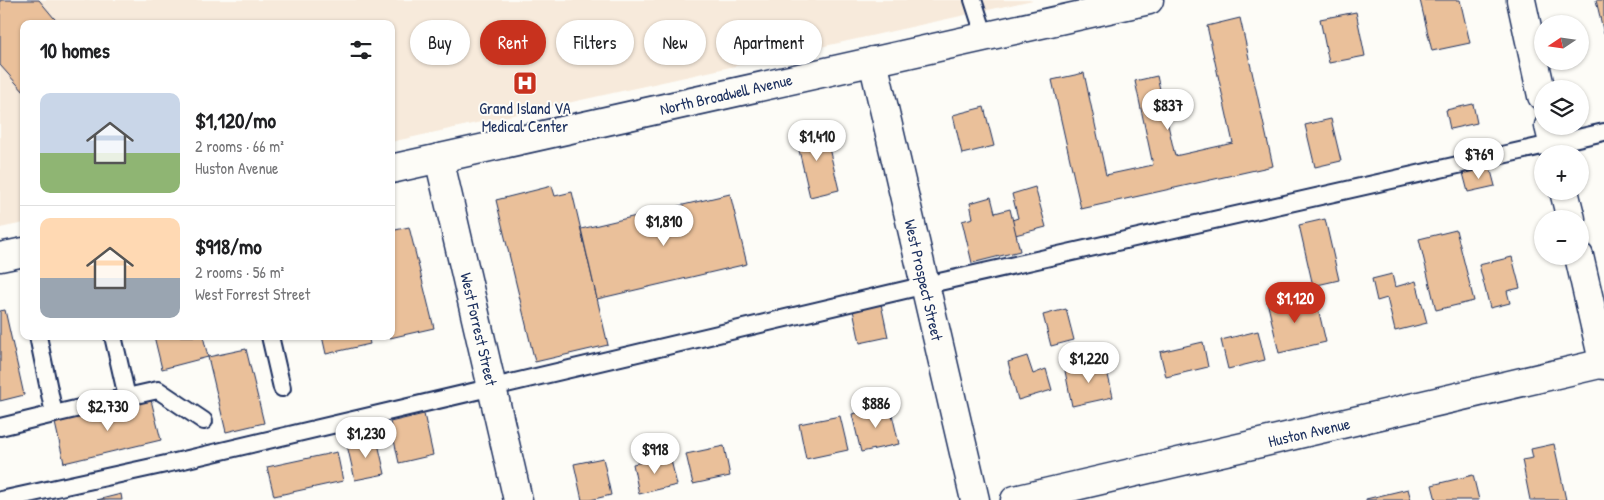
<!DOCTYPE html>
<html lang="en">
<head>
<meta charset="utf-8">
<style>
  :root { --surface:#fff; --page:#f6f6f6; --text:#202124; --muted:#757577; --line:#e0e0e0; --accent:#c8321e }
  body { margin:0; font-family:"Patrick Hand",sans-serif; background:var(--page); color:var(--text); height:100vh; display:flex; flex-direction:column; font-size:19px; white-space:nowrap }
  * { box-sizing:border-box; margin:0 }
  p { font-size:16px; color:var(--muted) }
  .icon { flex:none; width:28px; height:28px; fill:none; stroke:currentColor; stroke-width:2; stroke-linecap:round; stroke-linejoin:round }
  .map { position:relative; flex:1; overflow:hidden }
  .details { position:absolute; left:20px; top:20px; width:375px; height:320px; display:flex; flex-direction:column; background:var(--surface); border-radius:10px; box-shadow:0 1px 4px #0004 }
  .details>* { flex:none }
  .guide { position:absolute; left:410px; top:20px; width:475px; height:45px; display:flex; gap:10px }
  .needle { width:32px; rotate:257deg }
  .tools { position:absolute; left:1534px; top:15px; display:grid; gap:10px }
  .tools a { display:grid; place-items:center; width:55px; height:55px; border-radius:50%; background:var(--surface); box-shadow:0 1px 4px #0004; font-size:25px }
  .price { position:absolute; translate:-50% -42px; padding:0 11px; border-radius:18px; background:#fff; color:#222; font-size:16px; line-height:32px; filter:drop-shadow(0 1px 2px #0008) }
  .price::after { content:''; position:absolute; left:50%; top:30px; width:15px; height:11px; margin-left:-8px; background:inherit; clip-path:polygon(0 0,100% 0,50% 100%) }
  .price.active { background:var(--accent); color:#fff }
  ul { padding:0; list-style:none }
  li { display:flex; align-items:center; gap:15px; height:125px; padding:0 20px }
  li+li { border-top:1px solid var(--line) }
  li span { display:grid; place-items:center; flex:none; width:140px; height:100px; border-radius:10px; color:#555 }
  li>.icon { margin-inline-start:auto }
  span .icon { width:60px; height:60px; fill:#fffc; stroke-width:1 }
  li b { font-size:21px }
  h2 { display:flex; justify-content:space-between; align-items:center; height:60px; padding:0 20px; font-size:21px }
  .chip { padding:0 18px; border-radius:22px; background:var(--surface); box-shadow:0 1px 4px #0004; font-size:18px; line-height:45px }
  .chip.active { background:var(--accent); color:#fff }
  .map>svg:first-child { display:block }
  .built { fill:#f7eadb }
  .building { fill:#eac09a; stroke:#1b2f5e }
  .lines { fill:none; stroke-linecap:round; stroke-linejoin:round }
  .lane-casing { stroke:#1b2f5e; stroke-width:20 }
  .street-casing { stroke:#1b2f5e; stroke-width:31 }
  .secondary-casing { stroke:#1b2f5e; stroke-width:31 }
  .lane { stroke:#fdfcf7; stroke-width:16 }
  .street { stroke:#fdfcf7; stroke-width:28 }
  .secondary { stroke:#fdfcf7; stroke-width:28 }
  .labels { text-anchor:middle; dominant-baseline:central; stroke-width:4; stroke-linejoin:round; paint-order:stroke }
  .street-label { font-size:16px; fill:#1b2f5e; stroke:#fdfcf7 }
  .poi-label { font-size:16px; fill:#1b2f5e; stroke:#fdfcf7 }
</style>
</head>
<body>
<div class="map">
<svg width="1604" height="500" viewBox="0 0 1604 500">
  <rect width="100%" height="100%" fill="#fdfcf7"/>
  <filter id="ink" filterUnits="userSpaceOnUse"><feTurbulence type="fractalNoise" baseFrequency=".02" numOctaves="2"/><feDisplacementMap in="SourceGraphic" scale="10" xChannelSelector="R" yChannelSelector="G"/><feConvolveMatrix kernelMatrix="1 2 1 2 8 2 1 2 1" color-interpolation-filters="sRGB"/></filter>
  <g filter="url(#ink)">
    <polygon class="built" points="0,0 1033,0 391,142 391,24 24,24 24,223 0,228"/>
    <g class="building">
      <polygon points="0,0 39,0 59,24 24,24 24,92 0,65"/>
      <polygon points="1420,0 1460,0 1470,43 1432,51"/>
      <polygon points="1596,0 1604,0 1604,34"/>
      <polygon points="1356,12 1365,56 1329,63 1320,19"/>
      <polygon points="1240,18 1273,166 1081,209 1052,80 1084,73 1106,175 1153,165 1135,81 1157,76 1175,156 1233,143 1207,26"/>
      <polygon points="1473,104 1477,123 1450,129 1446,110"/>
      <polygon points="984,107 994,146 962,154 953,115"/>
      <polygon points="1331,119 1341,161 1315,167 1305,125"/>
      <polygon points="824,127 839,190 810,197 795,133"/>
      <polygon points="1490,167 1495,186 1468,192 1463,173"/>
      <polygon points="552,186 555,196 572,192 608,345 535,362 496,200"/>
      <polygon points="1035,187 1046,227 1015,235 1012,220 1018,218 1012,194"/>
      <polygon points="730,194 747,264 597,299 581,229"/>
      <polygon points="991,197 995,213 1010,209 1020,251 972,263 962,221 973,218 970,203"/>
      <polygon points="1325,219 1339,280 1313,286 1299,225"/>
      <polygon points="409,227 434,328 390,338 389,336 391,336 391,231"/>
      <polygon points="1456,230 1474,301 1436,310 1419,239"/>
      <polygon points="1512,257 1520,288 1507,291 1510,303 1490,308 1479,265"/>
      <polygon points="1392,274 1395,287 1416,281 1427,323 1395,331 1387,298 1377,301 1372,279"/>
      <polygon points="1297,294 1300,308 1317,304 1326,342 1279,353 1267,301"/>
      <polygon points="881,304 888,337 860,343 853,310"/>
      <polygon points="1066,309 1074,340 1051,346 1043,315"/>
      <polygon points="5,310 24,395 0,401 0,311"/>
      <polygon points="1258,331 1265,360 1228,369 1221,340"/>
      <polygon points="154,336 203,336 208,357 162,369"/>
      <polygon points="322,336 368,336 370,344 326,354"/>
      <polygon points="1203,342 1208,367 1166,377 1160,352"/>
      <polygon points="246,349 264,423 226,432 208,357"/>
      <polygon points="1027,356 1033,374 1046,369 1052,390 1018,400 1008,362"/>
      <polygon points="1105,362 1113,397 1072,406 1065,371"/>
      <polygon points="151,400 161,440 64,463 55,423"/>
      <polygon points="890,406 899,444 861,452 852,414"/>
      <polygon points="424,414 433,455 399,463 390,422"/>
      <polygon points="840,416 848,450 806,459 799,424"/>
      <polygon points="377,439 385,474 355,480 347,445"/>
      <polygon points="1554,444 1566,500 1530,500 1522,460 1533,458 1531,449"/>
      <polygon points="724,446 730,476 693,484 686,454"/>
      <polygon points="337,452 343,481 274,496 267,467"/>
      <polygon points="670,456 677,485 639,494 633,464"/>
      <polygon points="603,458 611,495 590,500 582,500 574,464"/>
      <polygon points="1473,475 1479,500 1436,500 1432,485"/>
      <polygon points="1408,489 1411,500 1366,500 1366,499"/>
      <polygon points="121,494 122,500 97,500"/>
    </g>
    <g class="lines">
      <g class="lane-casing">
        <g id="lane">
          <polyline points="973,0 985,37"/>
          <polyline points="270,336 282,388"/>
          <polyline points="127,397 158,390 204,421"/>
          <polyline points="54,414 127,397 113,336"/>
          <polyline points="0,427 54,414 38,336"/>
          <polyline points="1,500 175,462 926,285 1604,132"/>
        </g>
      </g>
      <g class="street-casing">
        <g id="street">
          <polyline points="1521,0 1542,96"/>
          <polyline points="873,61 975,500"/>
          <polyline points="1549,126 1556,154"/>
          <polyline points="439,158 518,500"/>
          <polyline points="1564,191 1571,219"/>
          <polyline points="1579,256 1604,365"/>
          <polyline points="1015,500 1604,363"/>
        </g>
      </g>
      <g class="secondary-casing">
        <g id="secondary">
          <polyline points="391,169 1149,0"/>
          <polyline points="0,257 24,252"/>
        </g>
      </g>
      <use href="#lane" class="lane"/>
      <use href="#street" class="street"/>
      <use href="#secondary" class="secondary"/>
    </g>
  </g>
  <defs>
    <g id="hospital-square" transform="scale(1.25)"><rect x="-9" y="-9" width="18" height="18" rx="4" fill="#c8321e" stroke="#fdfcf7"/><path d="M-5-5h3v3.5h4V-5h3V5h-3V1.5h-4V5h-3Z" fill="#fff"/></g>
  </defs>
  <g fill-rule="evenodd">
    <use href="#hospital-square" x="525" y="83"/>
  </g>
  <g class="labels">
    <g class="street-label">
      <text transform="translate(726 94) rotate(-13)">North Broadwell Avenue</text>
      <text transform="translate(924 280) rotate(77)">West Prospect Street</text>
      <text transform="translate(479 329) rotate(77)">West Forrest Street</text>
      <text transform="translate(1309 432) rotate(-13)">Huston Avenue</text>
    </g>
    <g class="poi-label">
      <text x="525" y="108">Grand Island VA<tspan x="525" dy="18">Medical Center</tspan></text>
    </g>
  </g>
</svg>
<div class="tools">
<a><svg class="needle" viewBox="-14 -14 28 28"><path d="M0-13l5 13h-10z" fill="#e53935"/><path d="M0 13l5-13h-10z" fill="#757577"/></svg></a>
<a><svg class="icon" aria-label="layers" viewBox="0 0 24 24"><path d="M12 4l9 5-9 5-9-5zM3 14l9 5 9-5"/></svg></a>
<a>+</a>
<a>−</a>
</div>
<b class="price" style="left:1168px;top:131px">$837</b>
<b class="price" style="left:817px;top:162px">$1,410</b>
<b class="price" style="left:1479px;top:180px">$769</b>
<b class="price" style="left:664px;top:247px">$1,810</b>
<b class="price active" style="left:1295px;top:324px">$1,120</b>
<b class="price" style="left:1089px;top:384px">$1,220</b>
<b class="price" style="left:876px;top:429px">$886</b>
<b class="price" style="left:108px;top:432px">$2,730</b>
<b class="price" style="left:366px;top:459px">$1,230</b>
<b class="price" style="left:655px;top:475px">$918</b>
<div class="guide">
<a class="chip">Buy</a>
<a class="chip active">Rent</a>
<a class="chip">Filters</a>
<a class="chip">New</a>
<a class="chip">Apartment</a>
</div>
<section class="details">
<h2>10 homes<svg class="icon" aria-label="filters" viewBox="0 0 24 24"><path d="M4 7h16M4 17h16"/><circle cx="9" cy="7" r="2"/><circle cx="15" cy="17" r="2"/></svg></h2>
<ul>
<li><span style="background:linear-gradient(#c9d6e8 60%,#8fb573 0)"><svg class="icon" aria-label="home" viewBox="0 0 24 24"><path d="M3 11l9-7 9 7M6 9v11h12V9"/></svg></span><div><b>$1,120/mo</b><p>2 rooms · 66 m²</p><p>Huston Avenue</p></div></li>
<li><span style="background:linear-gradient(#ffd9b3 60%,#9aa5b1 0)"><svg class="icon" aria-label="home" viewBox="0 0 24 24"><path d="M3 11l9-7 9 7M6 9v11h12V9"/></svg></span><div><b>$918/mo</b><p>2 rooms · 56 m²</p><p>West Forrest Street</p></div></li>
</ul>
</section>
</div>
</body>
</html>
